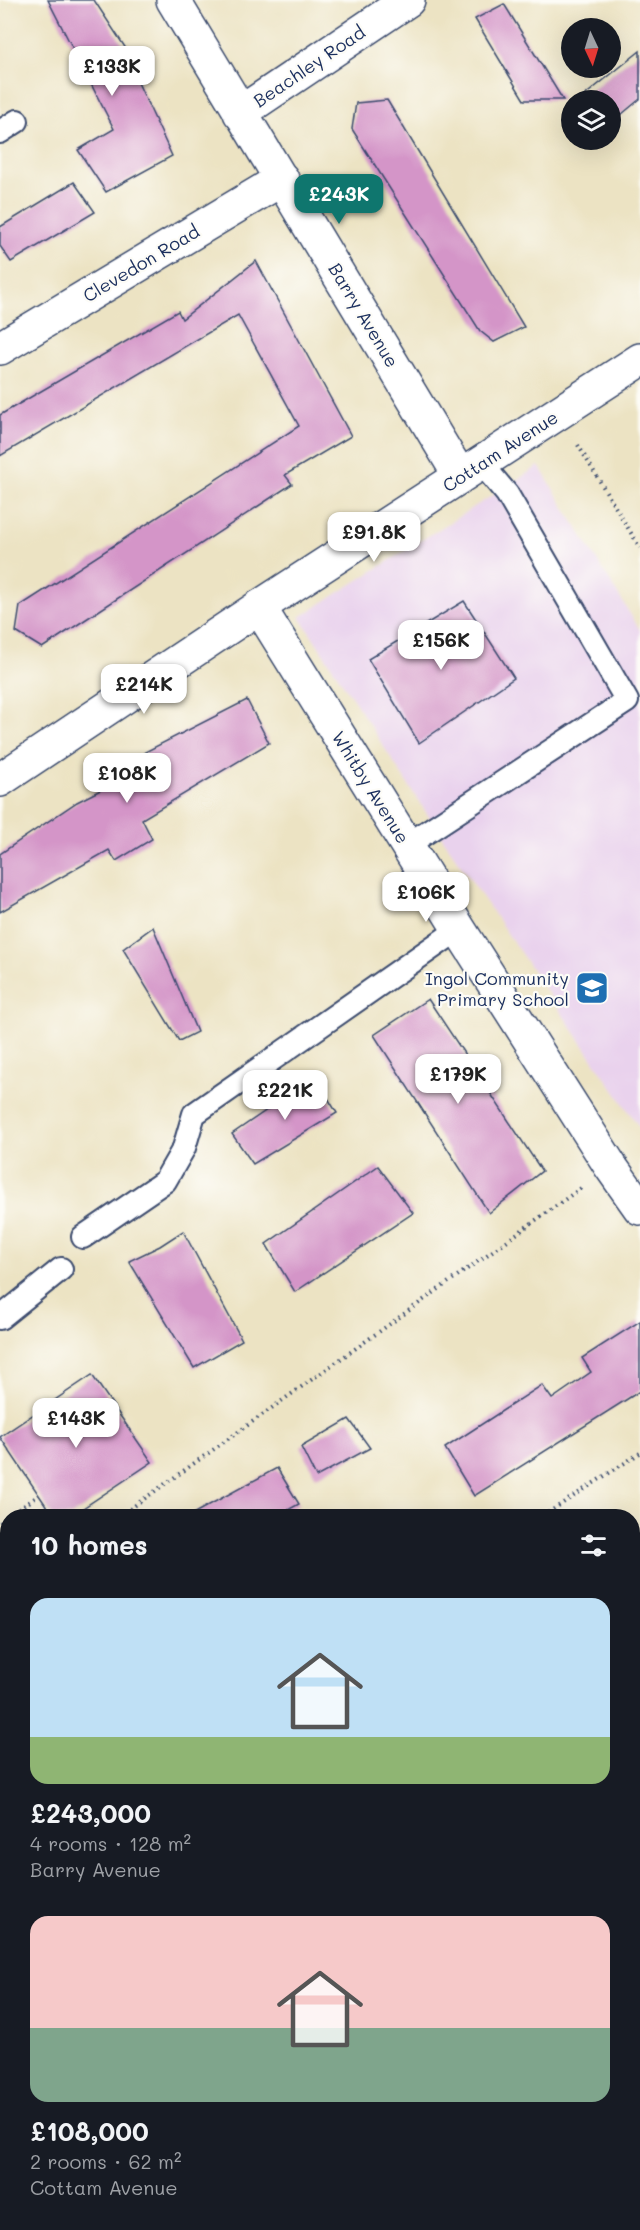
<!DOCTYPE html>
<html lang="en">
<head>
<meta charset="utf-8">
<style>
  :root { --surface:#171b24; --page:#20242c; --text:#f1f3f6; --muted:#9ea1a6; --accent:#0f766e }
  body { margin:0; font-family:Mali,sans-serif; background:var(--page); color:var(--text); height:100vh; display:flex; flex-direction:column; font-size:22px; white-space:nowrap }
  * { box-sizing:border-box; margin:0 }
  p { font-size:20px; color:var(--muted) }
  .icon { flex:none; width:33px; height:33px; fill:none; stroke:currentColor; stroke-width:2; stroke-linecap:round; stroke-linejoin:round }
  .map { position:relative; flex:1; overflow:hidden }
  .panel { position:absolute; left:0px; top:1509px; width:640px; height:722px; display:flex; flex-direction:column; background:var(--surface); border-radius:24px 24px 0 0; box-shadow:0 6px 24px #0002 }
  .panel>* { flex:none }
  .needle { width:39px; rotate:176deg }
  .tools { position:absolute; left:561px; top:18px; display:grid; gap:12px }
  .tools a { display:grid; place-items:center; width:60px; height:60px; border-radius:50%; background:var(--surface); box-shadow:0 6px 24px #0002; font-size:30px }
  .price { position:absolute; translate:-50% -51px; padding:0 14px; border-radius:12px; background:#fff; color:#222; font-size:20px; line-height:39px; filter:drop-shadow(0 2px 3px #0008) }
  .price::after { content:''; position:absolute; left:50%; top:36px; width:18px; height:14px; margin-left:-9px; background:inherit; clip-path:polygon(0 0,100% 0,50% 100%) }
  .price.current { background:var(--accent); color:#fff }
  ul { padding:0; list-style:none }
  li { display:grid; align-content:center; gap:12px; height:318px; padding:0 30px }
  li span { display:grid; place-items:center; height:186px; border-radius:18px; color:#555 }
  li>.icon { margin-inline-start:auto }
  span .icon { width:108px; height:108px; fill:#fffc; stroke-width:1 }
  li b { font-size:26px }
  h2 { display:flex; justify-content:space-between; align-items:center; height:72px; padding:0 30px; font-size:26px }
  .map>svg:first-child { display:block }
  .built { fill:#e9d2ed }
  .building { fill:#d495c8 }
  .lines { fill:none; stroke-linecap:round; stroke-linejoin:round }
  .lane-casing { stroke:#3a4a6d; stroke-width:26 }
  .street-casing { stroke:#3a4a6d; stroke-width:36 }
  .path { stroke:#3a4a6d; stroke-width:4; stroke-dasharray:1.5 4.5; stroke-linecap:butt }
  .lane { stroke:#fff; stroke-width:22 }
  .street { stroke:#fff; stroke-width:33 }
  .labels { text-anchor:middle; dominant-baseline:central; stroke-width:4.5; stroke-linejoin:round; paint-order:stroke }
  .street-label { font-size:18px; fill:#1b2f5e; stroke:#fdfcf7 }
  .poi-label { font-size:18px; fill:#1b2f5e; stroke:#fdfcf7; text-anchor:end }
</style>
</head>
<body>
<div class="map">
<svg width="640" height="2230" viewBox="0 0 640 2230">
  <rect width="100%" height="100%" fill="#fdfcf7"/>
  <filter id="ink" filterUnits="userSpaceOnUse"><feTurbulence type="fractalNoise" baseFrequency=".0167" numOctaves="2"/><feDisplacementMap in="SourceGraphic" scale="12" xChannelSelector="R" yChannelSelector="G"/><feConvolveMatrix kernelMatrix="1 2 1 2 8 2 1 2 1" color-interpolation-filters="sRGB"/></filter>
  <filter id="wash" filterUnits="userSpaceOnUse"><feTurbulence type="fractalNoise" baseFrequency=".008" numOctaves="4" result="noise"/><feDisplacementMap in="SourceGraphic" scale="24" xChannelSelector="R" yChannelSelector="G"/><feGaussianBlur stdDeviation="1.35" result="paint"/><feColorMatrix in="noise" values="0 0 0 0 0 0 0 0 0 0 0 0 0 0 0 0 0 1.4 0 .05"/><feComposite in="paint" operator="in"/></filter>
  <g filter="url(#wash)">
    <rect width="100%" height="100%" fill="#ece3c3"/>
    <polygon class="built" points="539,466 640,630 640,1128 449,848 300,617"/>
    <g id="blocks">
      <g class="building">
        <polygon points="48,0 94,0 140,70 134,74 172,156 106,192 78,150 114,129"/>
        <polygon points="504,4 563,100 524,100 475,19"/>
        <polygon points="640,51 640,99 610,124 610,100 579,100"/>
        <polygon points="387,100 524,327 494,342 480,331 352,129 356,103"/>
        <polygon points="74,182 95,212 11,262 0,246 0,227"/>
        <polygon points="256,261 351,436 285,475 292,484 42,648 16,632 20,606 299,426 238,315 0,456 0,415 178,311 182,319"/>
        <polygon points="464,601 514,678 419,743 368,659"/>
        <polygon points="247,700 269,743 142,819 152,839 116,861 109,850 0,912 0,854 77,802 152,764 145,752"/>
        <polygon points="153,927 197,1032 179,1041 123,949"/>
        <polygon points="428,999 542,1171 489,1213 374,1035"/>
        <polygon points="315,1077 337,1113 253,1164 232,1134"/>
        <polygon points="378,1166 413,1213 295,1292 266,1244"/>
        <polygon points="183,1231 242,1340 194,1368 129,1261 160,1246"/>
        <polygon points="640,1321 640,1391 474,1496 445,1448 542,1385 552,1399 591,1372 582,1358"/>
        <polygon points="92,1375 152,1462 71,1516 53,1516 0,1437"/>
        <polygon points="349,1419 370,1448 316,1477 301,1447"/>
        <polygon points="277,1468 299,1504 277,1516 189,1516"/>
      </g>
    </g>
  </g>
  <g filter="url(#ink)">
    <use href="#blocks" fill-opacity="0" stroke="#3a4a6d" stroke-width="1.5"/>
    <g class="lines">
      <g class="lane-casing">
        <g id="lane">
          <polyline points="0,132 17,121"/>
          <polyline points="407,845 627,701 507,494 481,463"/>
          <polyline points="83,1237 165,1181 184,1148 194,1114 459,929"/>
          <polyline points="0,1318 61,1269"/>
        </g>
      </g>
      <g class="street-casing">
        <g id="street">
          <polyline points="173,0 460,476"/>
          <polyline points="240,113 408,0"/>
          <polyline points="0,348 282,179"/>
          <polyline points="259,607 459,929 611,1167 640,1208"/>
          <polyline points="0,780 259,607 640,360"/>
          <polyline points="633,1691 640,1692"/>
          <polyline points="633,2120 640,2128"/>
          <polyline points="0,2133 8,2129"/>
          <polyline points="485,2230 495,2223"/>
        </g>
      </g>
      <g class="path">
        <polyline points="578,445 640,548"/>
        <polyline points="9,1516 39,1495"/>
        <polyline points="120,1516 581,1188"/>
        <polyline points="543,1516 640,1453"/>
        <polyline points="2,1521 8,1528"/>
        <polyline points="0,1523 8,1517"/>
        <polyline points="0,1599 8,1594"/>
      </g>
      <use href="#lane" class="lane"/>
      <use href="#street" class="street"/>
    </g>
  </g>
  <defs>
    <g id="school-square" transform="scale(1.725)"><rect x="-9" y="-9" width="18" height="18" rx="4" fill="#1f6fb2" stroke="#fdfcf7"/><path d="M0-5L7-2L0 1L-7-2ZM-4 1L0 2.5L4 1V4Q0 6-4 4Z" fill="#fff"/></g>
  </defs>
  <g fill-rule="evenodd">
    <use href="#school-square" x="592" y="988"/>
  </g>
  <g class="labels">
    <g class="street-label">
      <text transform="translate(309 66) rotate(-34)">Beachley Road</text>
      <text transform="translate(141 263) rotate(-31)">Clevedon Road</text>
      <text transform="translate(364 315) rotate(59)">Barry Avenue</text>
      <text transform="translate(500 451) rotate(-33)">Cottam Avenue</text>
      <text transform="translate(371 787) rotate(58)">Whitby Avenue</text>
    </g>
    <g class="poi-label">
      <text x="569" y="978">Ingol Community<tspan x="569" dy="21">Primary School</tspan></text>
    </g>
  </g>
</svg>
<div class="tools">
<a><svg class="needle" viewBox="-14 -14 28 28"><path d="M0-13l5 13h-10z" fill="#e53935"/><path d="M0 13l5-13h-10z" fill="#9ea1a6"/></svg></a>
<a><svg class="icon" aria-label="layers" viewBox="0 0 24 24"><path d="M12 4l9 5-9 5-9-5zM3 14l9 5 9-5"/></svg></a>
</div>
<b class="price" style="left:112px;top:97px">£133K</b>
<b class="price current" style="left:339px;top:225px">£243K</b>
<b class="price" style="left:374px;top:563px">£91.8K</b>
<b class="price" style="left:441px;top:671px">£156K</b>
<b class="price" style="left:144px;top:715px">£214K</b>
<b class="price" style="left:127px;top:804px">£108K</b>
<b class="price" style="left:426px;top:923px">£106K</b>
<b class="price" style="left:458px;top:1105px">£179K</b>
<b class="price" style="left:285px;top:1121px">£221K</b>
<b class="price" style="left:76px;top:1449px">£143K</b>
<section class="panel">
<h2>10 homes<svg class="icon" aria-label="filters" viewBox="0 0 24 24"><path d="M4 7h16M4 17h16"/><circle cx="9" cy="7" r="2"/><circle cx="15" cy="17" r="2"/></svg></h2>
<ul>
<li><span style="background:linear-gradient(#bfe0f5 75%,#8fb573 0)"><svg class="icon" aria-label="home" viewBox="0 0 24 24"><path d="M3 11l9-7 9 7M6 9v11h12V9"/></svg></span><div><b>£243,000</b><p>4 rooms · 128 m²</p><p>Barry Avenue</p></div></li>
<li><span style="background:linear-gradient(#f6c9c9 60%,#7fa58c 0)"><svg class="icon" aria-label="home" viewBox="0 0 24 24"><path d="M3 11l9-7 9 7M6 9v11h12V9"/></svg></span><div><b>£108,000</b><p>2 rooms · 62 m²</p><p>Cottam Avenue</p></div></li>
</ul>
</section>
</div>
</body>
</html>
